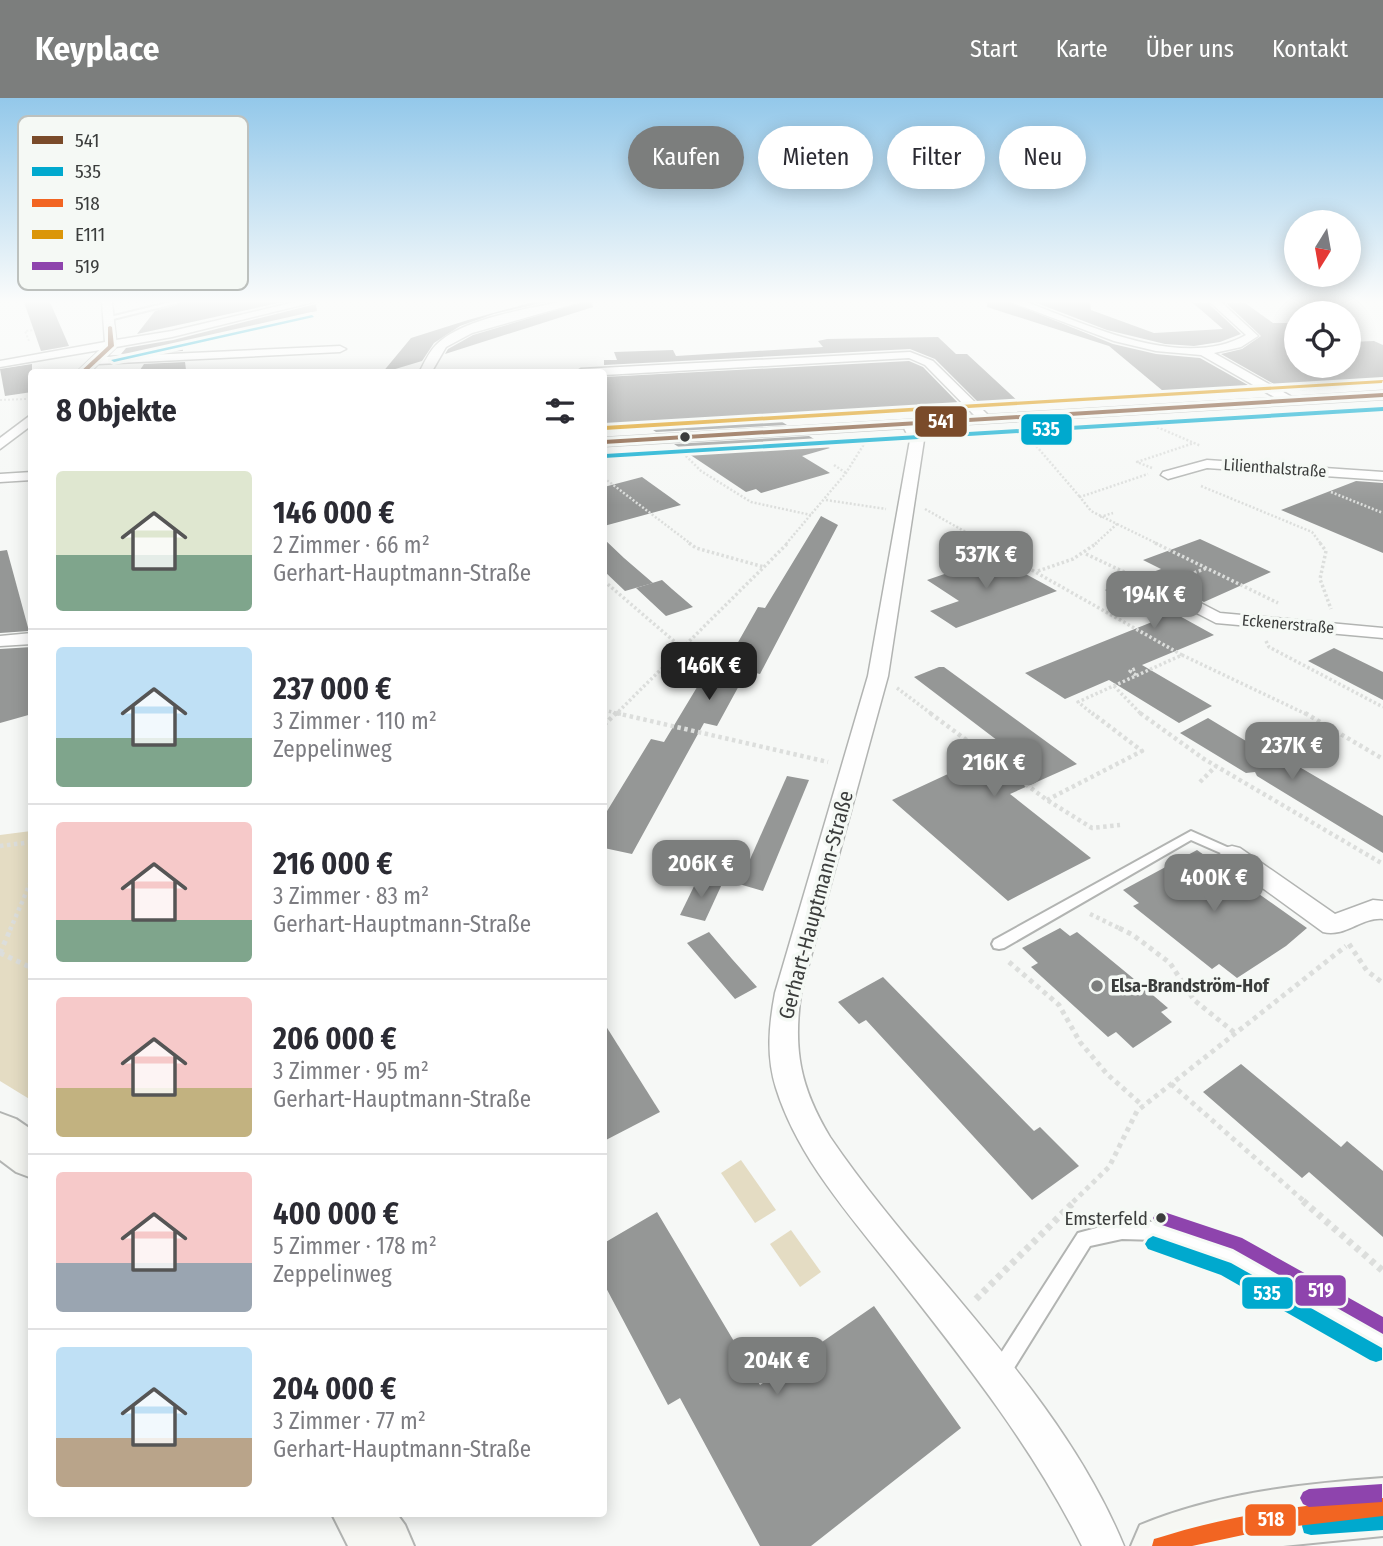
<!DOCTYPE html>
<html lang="de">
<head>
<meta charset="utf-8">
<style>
  :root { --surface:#fff; --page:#f7f7f7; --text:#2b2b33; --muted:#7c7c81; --line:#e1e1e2; --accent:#7c7e7d }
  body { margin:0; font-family:"Fira Sans Condensed",sans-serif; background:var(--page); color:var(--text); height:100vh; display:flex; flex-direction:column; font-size:26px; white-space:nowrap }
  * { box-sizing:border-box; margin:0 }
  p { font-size:23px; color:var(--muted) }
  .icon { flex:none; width:38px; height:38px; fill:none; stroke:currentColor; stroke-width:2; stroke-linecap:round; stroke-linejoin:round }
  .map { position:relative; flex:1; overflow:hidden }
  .side { position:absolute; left:28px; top:271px; width:579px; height:1148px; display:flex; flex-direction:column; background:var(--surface); border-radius:7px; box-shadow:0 4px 18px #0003 }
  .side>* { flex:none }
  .hud { position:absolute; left:628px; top:28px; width:649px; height:63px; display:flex; gap:14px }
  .needle { width:46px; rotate:191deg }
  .buttons { position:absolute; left:1284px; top:112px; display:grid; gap:14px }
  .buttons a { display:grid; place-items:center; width:77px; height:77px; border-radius:50%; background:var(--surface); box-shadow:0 4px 18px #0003; font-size:35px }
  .price { position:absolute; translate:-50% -60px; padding:0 16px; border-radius:14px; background:var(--accent); color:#fff; font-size:23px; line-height:46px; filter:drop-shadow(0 2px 4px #0008) }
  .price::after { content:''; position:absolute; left:50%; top:42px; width:21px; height:16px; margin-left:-10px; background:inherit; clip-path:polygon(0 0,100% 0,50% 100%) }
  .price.active { background:#222; color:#fff }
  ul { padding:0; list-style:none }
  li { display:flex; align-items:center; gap:21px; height:175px; padding:0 28px }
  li+li { border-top:2px solid var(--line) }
  li span { display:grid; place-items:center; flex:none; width:196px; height:140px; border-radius:7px; color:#555 }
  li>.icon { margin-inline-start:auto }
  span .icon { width:84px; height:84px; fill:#fffc; stroke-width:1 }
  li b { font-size:30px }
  h2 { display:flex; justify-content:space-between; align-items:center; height:84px; padding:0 28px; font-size:30px }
  .chip { padding:0 24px; border-radius:32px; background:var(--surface); box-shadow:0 4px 18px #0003; font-size:24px; line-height:63px }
  .chip.active { background:var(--accent); color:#fff }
  header { display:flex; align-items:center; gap:42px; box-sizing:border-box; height:98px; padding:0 35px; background:var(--accent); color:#fff }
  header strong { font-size:33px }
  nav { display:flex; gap:38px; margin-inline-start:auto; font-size:24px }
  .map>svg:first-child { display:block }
  .green { fill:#e4dcc3 }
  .building { fill:#959796 }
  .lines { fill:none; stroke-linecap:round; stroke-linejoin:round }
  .lane-casing { stroke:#b2b4b2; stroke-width:4 }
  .street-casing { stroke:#b2b4b2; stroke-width:3 }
  .secondary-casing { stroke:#b2b4b2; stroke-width:4 }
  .path-far5 { stroke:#dcdedc; stroke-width:2; stroke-dasharray:2 2; stroke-linecap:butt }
  .path-far4 { stroke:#dcdedc; stroke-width:2.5; stroke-dasharray:2 2; stroke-linecap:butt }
  .path-far3 { stroke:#dcdedc; stroke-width:3.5; stroke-dasharray:2.5 2.5; stroke-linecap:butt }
  .path-far2 { stroke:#dcdedc; stroke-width:4.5; stroke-dasharray:3.5 3.5; stroke-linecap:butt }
  .path-far1 { stroke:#dcdedc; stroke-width:5; stroke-dasharray:4.5 4.5; stroke-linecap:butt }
  .path { stroke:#dcdedc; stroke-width:7; stroke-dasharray:5 5; stroke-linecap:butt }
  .lane { fill:#fefefe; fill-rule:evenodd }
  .street { fill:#fefefe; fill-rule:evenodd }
  .secondary { fill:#f6f7f3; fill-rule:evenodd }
  .bus-1-casing { stroke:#f5f9f5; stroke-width:6 }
  .bus-2-casing { stroke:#f5f9f5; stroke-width:6 }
  .bus-3-casing { stroke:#f5f9f5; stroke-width:6 }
  .bus-4-casing { stroke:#f5f9f5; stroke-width:6 }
  .bus-5-casing { stroke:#f5f9f5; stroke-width:6 }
  .bus-1 { fill:#7a4b2a; fill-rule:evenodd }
  .bus-2 { fill:#00a9ce; fill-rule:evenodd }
  .bus-3 { fill:#f26522; fill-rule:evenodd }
  .bus-4 { fill:#db9609; fill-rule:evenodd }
  .bus-5 { fill:#8e44ad; fill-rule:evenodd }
  .bus-dot { fill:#3b3d3c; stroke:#f5f9f5; stroke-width:2.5 }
  .poi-dot { fill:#7c7e7d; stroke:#f5f9f5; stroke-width:2.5 }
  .labels { text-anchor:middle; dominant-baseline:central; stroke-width:7; stroke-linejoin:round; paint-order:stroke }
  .far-street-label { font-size:16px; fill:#3b3d3c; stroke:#f5f9f5 }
  .poi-label { font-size:18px; font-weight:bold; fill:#3b3d3c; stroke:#f5f9f5; text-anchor:start }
  .near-bus-label { font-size:19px; fill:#3b3d3c; stroke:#f5f9f5; text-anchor:end }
  .near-street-label { font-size:21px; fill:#3b3d3c; stroke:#f5f9f5 }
  .key { fill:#f5f9f5; stroke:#bdc1be; stroke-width:2 }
  .key-label { font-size:19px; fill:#3b3d3c }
  .line-badge { stroke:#f5f9f5; stroke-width:2.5 }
  .badge-label { font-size:19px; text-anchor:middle; font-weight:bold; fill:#fff }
</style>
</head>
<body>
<header>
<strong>Keyplace</strong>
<nav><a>Start</a><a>Karte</a><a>Über uns</a><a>Kontakt</a></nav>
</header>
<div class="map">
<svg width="1383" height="1448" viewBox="0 0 1383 1448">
  <rect width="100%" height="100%" fill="#f6f8f6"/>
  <g class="green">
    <polygon points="31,733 32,733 31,1002 0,983 0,737"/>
    <polygon points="741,1062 776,1112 755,1125 721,1075"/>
    <polygon points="791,1132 821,1174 800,1189 770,1146"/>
  </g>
  <g class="building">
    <polygon points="24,204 50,204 69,248 41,253"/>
    <polygon points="186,204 283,204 137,236 155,213"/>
    <polygon points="533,204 546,204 494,216 460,228 434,245 422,263 382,275 411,240 468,222"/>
    <polygon points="583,204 592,204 593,209 445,256 448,251 473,237"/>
    <polygon points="987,204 1009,204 1113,246 1156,256 1200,260 1255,291 1169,298 1109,248 987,209"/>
    <polygon points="1034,204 1090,204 1091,212 1154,235 1223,231 1193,205 1208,205 1241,236 1220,244 1194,248 1165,246 1107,232"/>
    <polygon points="1226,205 1245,205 1273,225 1287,225 1297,233 1297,268 1349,268 1349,244 1374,243 1383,247 1383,287 1292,293 1281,290 1221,256 1242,251 1261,238"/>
    <polygon points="316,206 317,213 182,246 183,253 121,256 126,250 173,242"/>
    <polygon points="938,239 956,256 967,256 1023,308 984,310 935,261 910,251 604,267 604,262 617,262 614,254 673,252 676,258 823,249 818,243 827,241"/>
    <polygon points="909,263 923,269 964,311 779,322 787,327 656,334 650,330 604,333 604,279"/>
    <polygon points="185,264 186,272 138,275 144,266"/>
    <polygon points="32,266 32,294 5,298 0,271"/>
    <polygon points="809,338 830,350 802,358 830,375 761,395 756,391 746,394 674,346"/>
    <polygon points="642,379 681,407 604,428 604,389"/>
    <polygon points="1356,383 1383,385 1383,455 1281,412"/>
    <polygon points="821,418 838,427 760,576 747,573 717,628 704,625 632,756 604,750 604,718 651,641 664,644 711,566 724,569 758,509 765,510"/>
    <polygon points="604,441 624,460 653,485 625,493 604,473"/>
    <polygon points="1200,441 1271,474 1204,504 1159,481 1152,481 1148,487 1151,494 1186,512 1176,516 1214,537 1142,567 1212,608 1179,625 1109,582 1065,601 1025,575 1157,522 1105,492 1161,471 1143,462"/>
    <polygon points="7,452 29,533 0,535 0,453"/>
    <polygon points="994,459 1057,493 956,530 930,513 959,503 927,482"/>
    <polygon points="662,482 672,491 693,509 666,518 636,490"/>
    <polygon points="32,549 32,616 0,625 0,551"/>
    <polygon points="1334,550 1383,574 1383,602 1308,563"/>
    <polygon points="939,569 944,569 1077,666 1010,696 1091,760 1008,803 892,702 1006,649 914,579"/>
    <polygon points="1208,620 1274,660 1279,657 1383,718 1383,755 1257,678 1255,674 1246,675 1180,635"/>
    <polygon points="787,678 809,682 763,793 739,786"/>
    <polygon points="1197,752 1307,830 1286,848 1237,880 1219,866 1212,871 1133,808 1139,805 1123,792"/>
    <polygon points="698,780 722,786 705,823 680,817"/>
    <polygon points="1060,830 1070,838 1077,834 1134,881 1168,910 1161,914 1172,924 1133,950 1116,934 1108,939 1031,869 1038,865 1022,850"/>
    <polygon points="709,834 732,861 757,889 735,901 687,845"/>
    <polygon points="883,879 1034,1033 1040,1029 1079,1068 1032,1102 866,922 859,926 838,904"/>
    <polygon points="604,925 660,1014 604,1043"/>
    <polygon points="1241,966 1341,1049 1347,1043 1383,1073 1383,1139 1309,1074 1302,1080 1203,994"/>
    <polygon points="657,1114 760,1287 874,1208 961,1330 811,1448 760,1448 680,1300 668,1307 604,1186 604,1145"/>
  </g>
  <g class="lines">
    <g class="lane-casing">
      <g id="lane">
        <polygon points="171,204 182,204 109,222 106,220"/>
        <polygon points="1191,733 1236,753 1238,756 1232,760 1191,742 1004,850 999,851 994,850 992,846 994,842"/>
        <polygon points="1122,1123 1157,1124 1237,1152 1383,1233 1383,1254 1227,1166 1157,1142 1122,1141 1090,1148 1006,1283 999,1286 992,1283 989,1276 992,1269 1078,1135"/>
      </g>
    </g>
    <g class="street-casing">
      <g id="street">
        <polygon points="102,204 112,204 116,242 172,233 295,204 314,204 172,239 116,249 106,259 340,248 346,251 340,254 98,266 89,275 76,275 100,252 0,269 0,263 105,244"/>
        <path d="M560,204H581L472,235L446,249L431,275H419C424,265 429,254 436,247C461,221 526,211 560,204Z"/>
        <path d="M1011,204H1026C1088,227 1183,273 1246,237L1210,204H1221L1258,238L1241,249L1214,255L1292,299L1383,293V301L916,329L924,342L888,578L801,895C793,952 800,989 830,1039C924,1177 1059,1291 1124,1448H1082C1034,1352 969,1269 903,1185C856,1124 799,1064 776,990C766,958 769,927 775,895L868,578L910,342L904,330L604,348V340L975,318L925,267L909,260L604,277V275H575L581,271L910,254L933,263L988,317L1276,300L1201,257L1156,253L1114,243Z"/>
        <polygon points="32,316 32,327 0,351 0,340"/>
        <polygon points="1207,362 1383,374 1383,382 1207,370 1168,381 1161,377 1163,374"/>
        <polygon points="32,374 32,382 0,384 0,376"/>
        <polygon points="1158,483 1220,515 1383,530 1383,540 1216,525 1152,492 1150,488 1152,484"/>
        <polygon points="32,535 32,546 0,548 0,538"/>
        <path d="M1232,748L1240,750L1335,816L1373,802L1383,803V821C1362,819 1344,840 1323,834L1224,762L1220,756L1224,750Z"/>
      </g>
    </g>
    <g class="secondary-casing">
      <g id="secondary">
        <polygon points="0,1015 16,1021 32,1032 32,1080 16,1074 0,1062"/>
        <path d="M1383,1380V1438L1283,1448H1131L1140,1427C1218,1395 1300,1386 1383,1380Z"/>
        <polygon points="332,1416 397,1416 405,1427 414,1448 348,1448"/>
      </g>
    </g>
    <g class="path-far5">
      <polyline points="0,205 5,204"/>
      <polyline points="29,243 25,233 34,232"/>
      <polyline points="0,302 27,301"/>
    </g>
    <g class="path-far4">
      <polyline points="1157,329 1201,348"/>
      <polyline points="1026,336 1080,399"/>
      <polyline points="683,355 701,373 751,404 811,417"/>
      <polyline points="834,367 846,375"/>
      <polyline points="1152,370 1137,364 1194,345"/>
      <polyline points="604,380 691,446"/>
      <polyline points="1201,388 1312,434 1321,446"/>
      <polyline points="1331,394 1383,415"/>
      <polyline points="826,402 886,411"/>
      <polyline points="925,411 987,446"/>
      <polyline points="1100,419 1113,415"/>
      <polyline points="1117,426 1158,446"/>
      <polyline points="786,446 846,375 864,346"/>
      <polyline points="1095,446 1117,426 1091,413 1080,399 1148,376"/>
    </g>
    <g class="path-far3">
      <polyline points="689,445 696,450 764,469"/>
      <polyline points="984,445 1182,557 1078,604 1094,617"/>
      <polyline points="1155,445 1278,505"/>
      <polyline points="1320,445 1326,453 1320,481 1331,511"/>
      <polyline points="1086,456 1139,481"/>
      <polyline points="1038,473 1073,461 1097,445"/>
      <polyline points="1180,480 1207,470"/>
      <polyline points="604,483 682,550"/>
      <polyline points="1266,543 1269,549 1383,609"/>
      <polyline points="1182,557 1308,617"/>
      <polyline points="1136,577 1130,573 1137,570"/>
      <polyline points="1114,588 1142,617"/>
      <polyline points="897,590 933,617"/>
      <polyline points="604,612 624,617"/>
      <polyline points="615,617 788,445"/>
    </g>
    <g class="path-far2">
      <polyline points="616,615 828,664"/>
      <polyline points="930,615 1047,702 1092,730 1120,727"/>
      <polyline points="1140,615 1204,661 1383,766"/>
      <polyline points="1305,615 1383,661"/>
      <polyline points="604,627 616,615"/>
      <polyline points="1200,684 1216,668"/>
      <polyline points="1047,702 1142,653 1092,615"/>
      <polyline points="0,748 32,744"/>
      <polyline points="1090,816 1123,832"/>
      <polyline points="10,832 32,781"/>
    </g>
    <g class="path-far1">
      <polyline points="1119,830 1133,837 1170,865 1194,902 1235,935"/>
      <polyline points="1349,846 1367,873 1383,885"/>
      <polyline points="0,855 11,830"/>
      <polyline points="0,855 32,870"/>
      <polyline points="1009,864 1059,907 1080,944 1107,976 1143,1008"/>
      <polyline points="1171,986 1305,1104"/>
      <polyline points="1073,1104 1109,1069 1137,1013 1346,848"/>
    </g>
    <g class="path">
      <polyline points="1303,1103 1383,1173"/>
      <polyline points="976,1201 1075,1103"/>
    </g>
    <use href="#lane" class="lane"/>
    <use href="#street" class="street"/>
    <use href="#secondary" class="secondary"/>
    <g class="bus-1-casing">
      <g id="bus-1">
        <polygon points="110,228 112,229 114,248 85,275 79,275 108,248 108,229"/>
        <polygon points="1383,295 1383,299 604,346 604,342"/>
      </g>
    </g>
    <g class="bus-2-casing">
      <g id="bus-2">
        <polygon points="312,217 314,219 114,264 111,262"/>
        <polygon points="1383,309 1383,313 604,360 605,356"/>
        <polygon points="1153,1138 1231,1165 1382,1250 1382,1262 1376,1264 1370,1262 1221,1177 1148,1151 1145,1146 1148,1141"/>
        <polygon points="1383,1414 1383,1432 1311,1437 1304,1435 1302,1428 1304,1421 1311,1419"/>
      </g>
    </g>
    <g class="bus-3-casing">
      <path id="bus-3" d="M1383,1400V1418L1271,1431L1192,1448H1152L1154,1441L1161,1439C1234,1416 1307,1406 1383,1400Z"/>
    </g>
    <g class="bus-4-casing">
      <polygon id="bus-4" points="1383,282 1382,285 604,332 604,328"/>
    </g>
    <g class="bus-5-casing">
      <g id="bus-5">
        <polygon points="1161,1113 1242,1140 1383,1219 1383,1236 1233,1151 1156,1125 1153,1120 1156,1115"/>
        <polygon points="1382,1386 1382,1404 1309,1409 1303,1406 1300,1400 1303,1394 1309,1391"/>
      </g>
    </g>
    <use href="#bus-1" class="bus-1"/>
    <use href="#bus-2" class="bus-2"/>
    <use href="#bus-3" class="bus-3"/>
    <use href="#bus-4" class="bus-4"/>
    <use href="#bus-5" class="bus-5"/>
  </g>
  <linearGradient id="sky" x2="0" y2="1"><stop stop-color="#93c8ea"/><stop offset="0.5" stop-color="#fbfcfb"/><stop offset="1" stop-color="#fbfcfb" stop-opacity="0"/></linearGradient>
  <rect width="1383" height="407" fill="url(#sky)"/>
  <g class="bus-dot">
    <circle cx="685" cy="339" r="6"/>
    <circle cx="1161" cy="1120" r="6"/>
  </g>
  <circle class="poi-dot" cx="1097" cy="888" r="7"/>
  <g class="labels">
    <g class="far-street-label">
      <text transform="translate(1275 370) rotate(4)">Lilienthalstraße</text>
      <text transform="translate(1288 526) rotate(5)">Eckenerstraße</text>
    </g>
    <g class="poi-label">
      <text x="1111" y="888">Elsa-Brandström-Hof</text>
    </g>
    <g class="near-bus-label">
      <text x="1148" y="1120">Emsterfeld</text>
    </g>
    <g class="near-street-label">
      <text transform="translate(816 807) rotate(-75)">Gerhart-Hauptmann-Straße</text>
    </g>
  </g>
  <rect x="18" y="18" width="230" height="174" rx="10" class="key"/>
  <rect x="32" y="38" width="31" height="8" fill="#7a4b2a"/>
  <rect x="32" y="69" width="31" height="9" fill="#00a9ce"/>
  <rect x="32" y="101" width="31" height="8" fill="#f26522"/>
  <rect x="32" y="132" width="31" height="9" fill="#db9609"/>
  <rect x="32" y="164" width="31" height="8" fill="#8e44ad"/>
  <g class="key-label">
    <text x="75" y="49">541</text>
    <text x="75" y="80">535</text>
    <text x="75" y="112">518</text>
    <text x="75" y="143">E111</text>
    <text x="75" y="175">519</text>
  </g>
  <g class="line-badge">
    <rect x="914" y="307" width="54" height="33" rx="7" fill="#7a4b2a"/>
    <rect x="1020" y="315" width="53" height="33" rx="7" fill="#00a9ce"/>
    <rect x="1294" y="1176" width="53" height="33" rx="7" fill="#8e44ad"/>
    <rect x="1241" y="1178" width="53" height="34" rx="7" fill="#00a9ce"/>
    <rect x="1244" y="1405" width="53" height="34" rx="7" fill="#f26522"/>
  </g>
  <g class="badge-label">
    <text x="941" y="330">541</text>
    <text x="1046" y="338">535</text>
    <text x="1321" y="1199">519</text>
    <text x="1267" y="1202">535</text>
    <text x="1271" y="1428">518</text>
  </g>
</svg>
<div class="buttons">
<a><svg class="needle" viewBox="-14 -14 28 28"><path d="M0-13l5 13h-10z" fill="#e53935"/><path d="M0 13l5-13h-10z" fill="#7c7c81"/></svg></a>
<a><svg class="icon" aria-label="locate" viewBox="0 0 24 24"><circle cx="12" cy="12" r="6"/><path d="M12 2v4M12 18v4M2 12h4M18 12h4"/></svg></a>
</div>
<b class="price" style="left:986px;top:493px">537K €</b>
<b class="price" style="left:1154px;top:533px">194K €</b>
<b class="price active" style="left:709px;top:604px">146K €</b>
<b class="price" style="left:1292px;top:684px">237K €</b>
<b class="price" style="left:994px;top:701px">216K €</b>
<b class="price" style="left:701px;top:802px">206K €</b>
<b class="price" style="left:1214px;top:816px">400K €</b>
<b class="price" style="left:777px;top:1299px">204K €</b>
<div class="hud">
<a class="chip active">Kaufen</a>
<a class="chip">Mieten</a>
<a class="chip">Filter</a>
<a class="chip">Neu</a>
</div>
<section class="side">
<h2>8 Objekte<svg class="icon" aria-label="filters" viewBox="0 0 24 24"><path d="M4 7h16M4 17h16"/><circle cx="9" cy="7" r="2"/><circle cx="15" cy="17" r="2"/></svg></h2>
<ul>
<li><span style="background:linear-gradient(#dfe7d0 60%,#7fa58c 0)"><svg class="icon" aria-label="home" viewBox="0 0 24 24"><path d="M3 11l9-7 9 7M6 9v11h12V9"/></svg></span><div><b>146 000 €</b><p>2 Zimmer · 66 m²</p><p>Gerhart-Hauptmann-Straße</p></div></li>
<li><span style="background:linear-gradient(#bfe0f5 65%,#7fa58c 0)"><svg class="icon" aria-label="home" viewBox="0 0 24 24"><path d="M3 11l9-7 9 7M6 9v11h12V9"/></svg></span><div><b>237 000 €</b><p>3 Zimmer · 110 m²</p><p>Zeppelinweg</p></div></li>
<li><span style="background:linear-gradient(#f6c9c9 70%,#7fa58c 0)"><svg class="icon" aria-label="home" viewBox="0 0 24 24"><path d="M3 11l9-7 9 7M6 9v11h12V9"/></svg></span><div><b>216 000 €</b><p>3 Zimmer · 83 m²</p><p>Gerhart-Hauptmann-Straße</p></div></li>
<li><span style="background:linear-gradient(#f6c9c9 65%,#c2b280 0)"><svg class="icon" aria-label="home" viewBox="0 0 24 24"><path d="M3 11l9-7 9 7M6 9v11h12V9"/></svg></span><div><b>206 000 €</b><p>3 Zimmer · 95 m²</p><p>Gerhart-Hauptmann-Straße</p></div></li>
<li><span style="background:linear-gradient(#f6c9c9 65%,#9aa5b1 0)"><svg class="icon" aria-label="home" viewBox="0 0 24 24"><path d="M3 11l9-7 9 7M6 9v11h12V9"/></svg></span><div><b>400 000 €</b><p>5 Zimmer · 178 m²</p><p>Zeppelinweg</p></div></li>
<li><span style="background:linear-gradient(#bfe0f5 65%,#b9a48a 0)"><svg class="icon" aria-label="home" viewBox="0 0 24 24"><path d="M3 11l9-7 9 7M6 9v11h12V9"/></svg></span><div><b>204 000 €</b><p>3 Zimmer · 77 m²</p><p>Gerhart-Hauptmann-Straße</p></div></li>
</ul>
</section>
</div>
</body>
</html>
